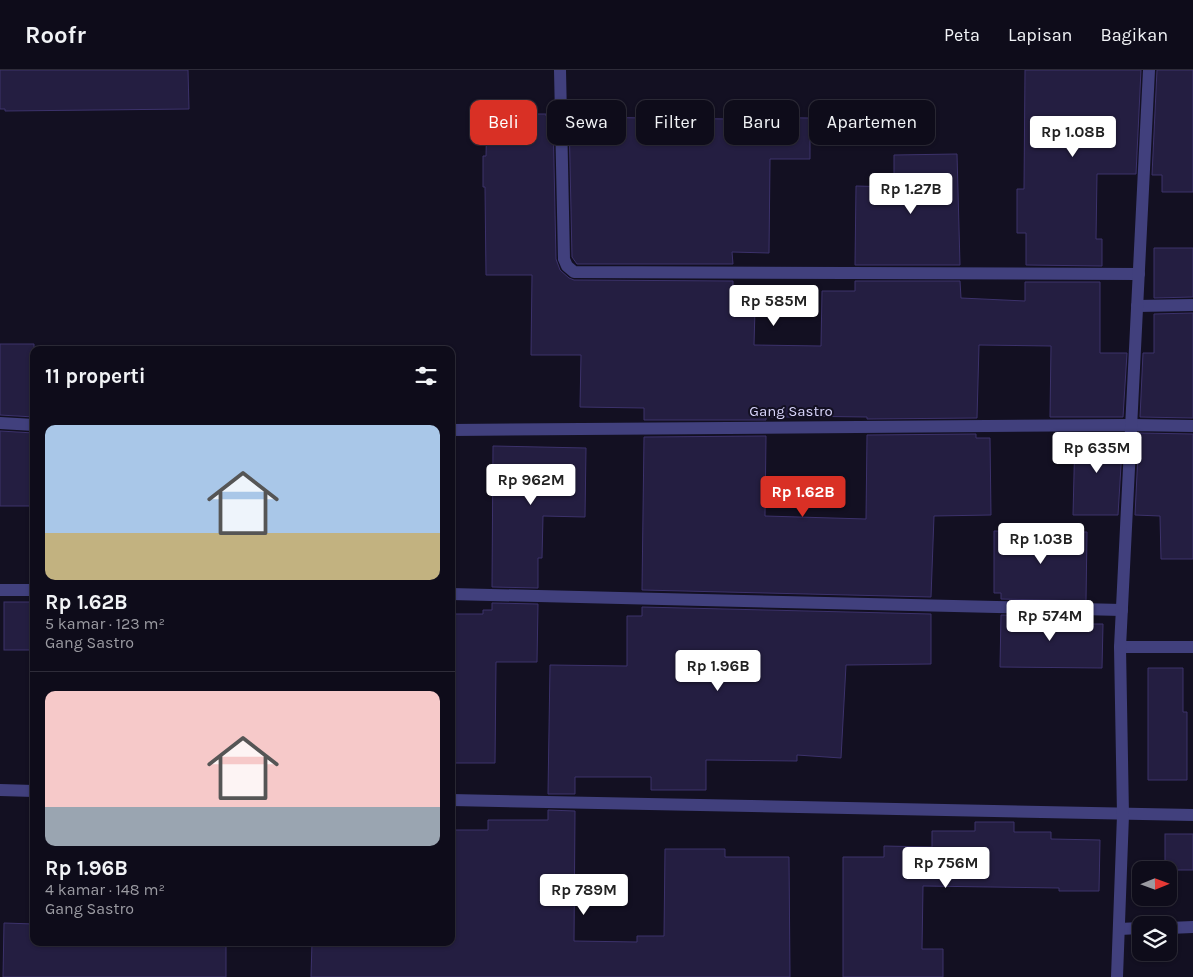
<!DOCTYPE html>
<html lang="id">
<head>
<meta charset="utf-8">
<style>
  :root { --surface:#0e0c1a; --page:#171523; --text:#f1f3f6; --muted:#9b9ba2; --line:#2e2c39; --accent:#d93025 }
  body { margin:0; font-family:Karla,sans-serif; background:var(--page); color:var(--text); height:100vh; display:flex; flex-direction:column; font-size:19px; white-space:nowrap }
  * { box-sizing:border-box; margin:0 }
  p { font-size:16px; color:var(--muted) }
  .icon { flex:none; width:28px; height:28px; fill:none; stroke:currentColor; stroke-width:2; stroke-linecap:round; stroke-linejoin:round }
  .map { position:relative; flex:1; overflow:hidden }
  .side { position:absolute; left:30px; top:276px; width:425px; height:600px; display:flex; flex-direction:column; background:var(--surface); border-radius:10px; box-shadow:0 1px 4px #0004,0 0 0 1px var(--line) }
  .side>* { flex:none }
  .top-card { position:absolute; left:470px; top:30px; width:475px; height:45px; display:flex; gap:10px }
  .needle { width:32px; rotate:89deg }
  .buttons { position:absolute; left:1132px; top:791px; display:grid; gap:10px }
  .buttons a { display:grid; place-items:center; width:45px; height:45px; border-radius:10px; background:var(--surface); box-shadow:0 1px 4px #0004,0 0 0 1px var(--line); font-size:25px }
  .price { position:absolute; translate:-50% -42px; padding:0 11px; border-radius:5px; background:#fff; color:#222; font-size:16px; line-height:32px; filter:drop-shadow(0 1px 2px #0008) }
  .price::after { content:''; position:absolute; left:50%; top:30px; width:15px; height:11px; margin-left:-8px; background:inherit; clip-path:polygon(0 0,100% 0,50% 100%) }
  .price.selected { background:var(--accent); color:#fff }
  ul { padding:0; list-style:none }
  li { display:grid; align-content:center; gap:10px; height:265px; padding:0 15px }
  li+li { border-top:1px solid var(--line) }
  li span { display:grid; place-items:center; height:155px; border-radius:10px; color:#555 }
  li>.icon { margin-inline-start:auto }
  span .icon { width:90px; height:90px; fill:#fffc; stroke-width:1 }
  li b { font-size:21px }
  h2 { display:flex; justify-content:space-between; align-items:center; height:60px; padding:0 15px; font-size:21px }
  .chip { padding:0 18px; border-radius:10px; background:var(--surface); box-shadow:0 1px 4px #0004,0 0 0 1px var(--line); font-size:18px; line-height:45px }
  .chip.selected { background:var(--accent); color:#fff }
  header { display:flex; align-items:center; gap:30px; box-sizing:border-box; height:70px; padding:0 25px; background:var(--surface); border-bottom:1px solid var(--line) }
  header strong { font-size:24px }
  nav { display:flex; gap:28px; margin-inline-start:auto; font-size:18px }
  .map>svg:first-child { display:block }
  .building { fill:#241e41; stroke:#3c326b }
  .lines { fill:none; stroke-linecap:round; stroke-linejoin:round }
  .minor { stroke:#41407d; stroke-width:12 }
  .labels { text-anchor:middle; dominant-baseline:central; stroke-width:4; stroke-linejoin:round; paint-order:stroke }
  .street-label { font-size:15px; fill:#d9d5fb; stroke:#131022 }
</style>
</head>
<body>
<header>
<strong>Roofr</strong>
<nav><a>Peta</a><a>Lapisan</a><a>Bagikan</a></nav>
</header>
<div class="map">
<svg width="1193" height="907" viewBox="0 0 1193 907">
  <rect width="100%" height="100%" fill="#131022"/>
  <g class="building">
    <polygon points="0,0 188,0 189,39 5,41 5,39 0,39"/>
    <polygon points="1025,0 1141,0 1136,104 1097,104 1096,169 1102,169 1102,196 1026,195 1026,163 1017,163 1017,119 1024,119"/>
    <polygon points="1157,0 1193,0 1193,122 1162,122 1162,105 1152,105"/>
    <polygon points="487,44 546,44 546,46 553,47 556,189 560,200 569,208 574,210 733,211 733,238 755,239 754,275 821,276 822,221 855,221 855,211 960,211 961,228 1025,231 1025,212 1100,212 1100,283 1127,283 1123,347 1050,347 1051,276 979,275 977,348 867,349 867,347 792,346 792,347 766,347 766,350 644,350 644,338 580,337 581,285 531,285 532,205 486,205 485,117 483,117 483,86 486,86"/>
    <polygon points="569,47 730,49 730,47 810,48 810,89 770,89 769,183 732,182 733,194 577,194 572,187"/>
    <polygon points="957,84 960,195 855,195 856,116 894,117 894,85"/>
    <polygon points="1154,178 1193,178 1193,227 1154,228"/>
    <polygon points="1193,243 1193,348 1140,347 1143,283 1154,283 1154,244"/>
    <polygon points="0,274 34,274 34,347 0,345"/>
    <polygon points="0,361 34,363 34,436 0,436"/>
    <polygon points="1123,363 1118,445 1073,445 1075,364"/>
    <polygon points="1139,363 1193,364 1193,489 1161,489 1160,446 1135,445"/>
    <polygon points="976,364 976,368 990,368 991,445 934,446 931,527 642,520 644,367 766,366 765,446 866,449 867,365"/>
    <polygon points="493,376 586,378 585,447 543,446 542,488 538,488 538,518 492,517"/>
    <polygon points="994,461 1087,462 1086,531 1001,529 1001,523 994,523"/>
    <rect x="4" y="532" width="30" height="48"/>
    <polygon points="492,533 538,534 537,592 496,592 495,693 451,693 451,544 483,544 483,540 492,540"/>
    <polygon points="642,537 931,544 931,594 846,595 841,688 797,685 797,691 706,690 706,720 651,720 651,707 575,707 575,724 548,724 550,595 627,596 627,546 642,546"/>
    <polygon points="1001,545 1086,547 1086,554 1103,554 1102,598 1000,597"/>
    <polygon points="1148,598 1183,598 1183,642 1187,642 1187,710 1148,710"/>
    <polygon points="548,740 575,741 574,871 637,872 637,866 664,866 665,779 725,779 725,787 789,787 790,907 311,907 312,872 451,872 451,760 488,760 488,750 548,750"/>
    <polygon points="975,752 1014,752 1014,762 1051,762 1051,769 1100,770 1099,821 1059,821 1059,818 923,816 922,879 943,879 943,907 843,907 843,787 884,787 884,776 932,777 932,761 975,761"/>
    <rect x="1165" y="764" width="28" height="36"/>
    <polygon points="4,853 34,854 34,872 226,872 226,907 3,907"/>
  </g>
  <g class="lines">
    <g class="minor">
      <polyline points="560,0 564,189 567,196 574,202 1139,204"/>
      <polyline points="1137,236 1193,235"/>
      <polyline points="0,353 34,355"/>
      <polyline points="451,360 1132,355 1193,356"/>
      <polyline points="0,520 34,520"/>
      <polyline points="451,524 1122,540"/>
      <polyline points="1120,577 1193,577"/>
      <polyline points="0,720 34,721"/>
      <polyline points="451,730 1193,745"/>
      <polyline points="1169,858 1193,857"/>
      <polyline points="1119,859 1141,858"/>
      <polyline points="1117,907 1123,745 1120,577 1149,0"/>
    </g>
  </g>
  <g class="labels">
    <g class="street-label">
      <text x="791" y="341">Gang Sastro</text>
    </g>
  </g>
</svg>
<div class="buttons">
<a><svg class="needle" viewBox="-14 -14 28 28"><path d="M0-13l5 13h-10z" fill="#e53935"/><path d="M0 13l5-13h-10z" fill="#9b9ba2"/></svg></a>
<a><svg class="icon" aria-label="layers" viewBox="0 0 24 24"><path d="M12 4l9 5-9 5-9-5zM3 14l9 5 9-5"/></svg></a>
</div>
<b class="price" style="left:1073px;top:88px">Rp 1.08B</b>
<b class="price" style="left:911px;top:145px">Rp 1.27B</b>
<b class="price" style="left:774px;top:257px">Rp 585M</b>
<b class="price" style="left:1097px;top:404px">Rp 635M</b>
<b class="price" style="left:531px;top:436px">Rp 962M</b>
<b class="price selected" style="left:803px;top:448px">Rp 1.62B</b>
<b class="price" style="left:1041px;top:495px">Rp 1.03B</b>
<b class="price" style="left:1050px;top:572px">Rp 574M</b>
<b class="price" style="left:718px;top:622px">Rp 1.96B</b>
<b class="price" style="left:946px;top:819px">Rp 756M</b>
<b class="price" style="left:584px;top:846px">Rp 789M</b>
<div class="top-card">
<a class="chip selected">Beli</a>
<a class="chip">Sewa</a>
<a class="chip">Filter</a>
<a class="chip">Baru</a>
<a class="chip">Apartemen</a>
</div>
<section class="side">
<h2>11 properti<svg class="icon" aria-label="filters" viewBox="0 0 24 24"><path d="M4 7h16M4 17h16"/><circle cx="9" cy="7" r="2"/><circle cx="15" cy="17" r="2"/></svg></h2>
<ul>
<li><span style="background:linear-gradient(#a9c7e8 70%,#c2b280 0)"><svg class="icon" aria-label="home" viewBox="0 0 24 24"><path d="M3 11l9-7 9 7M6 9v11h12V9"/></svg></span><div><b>Rp 1.62B</b><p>5 kamar · 123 m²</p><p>Gang Sastro</p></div></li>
<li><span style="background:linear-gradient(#f6c9c9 75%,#9aa5b1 0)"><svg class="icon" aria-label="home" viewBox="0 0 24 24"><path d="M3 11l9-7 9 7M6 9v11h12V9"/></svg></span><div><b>Rp 1.96B</b><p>4 kamar · 148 m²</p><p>Gang Sastro</p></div></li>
</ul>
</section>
</div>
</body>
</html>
